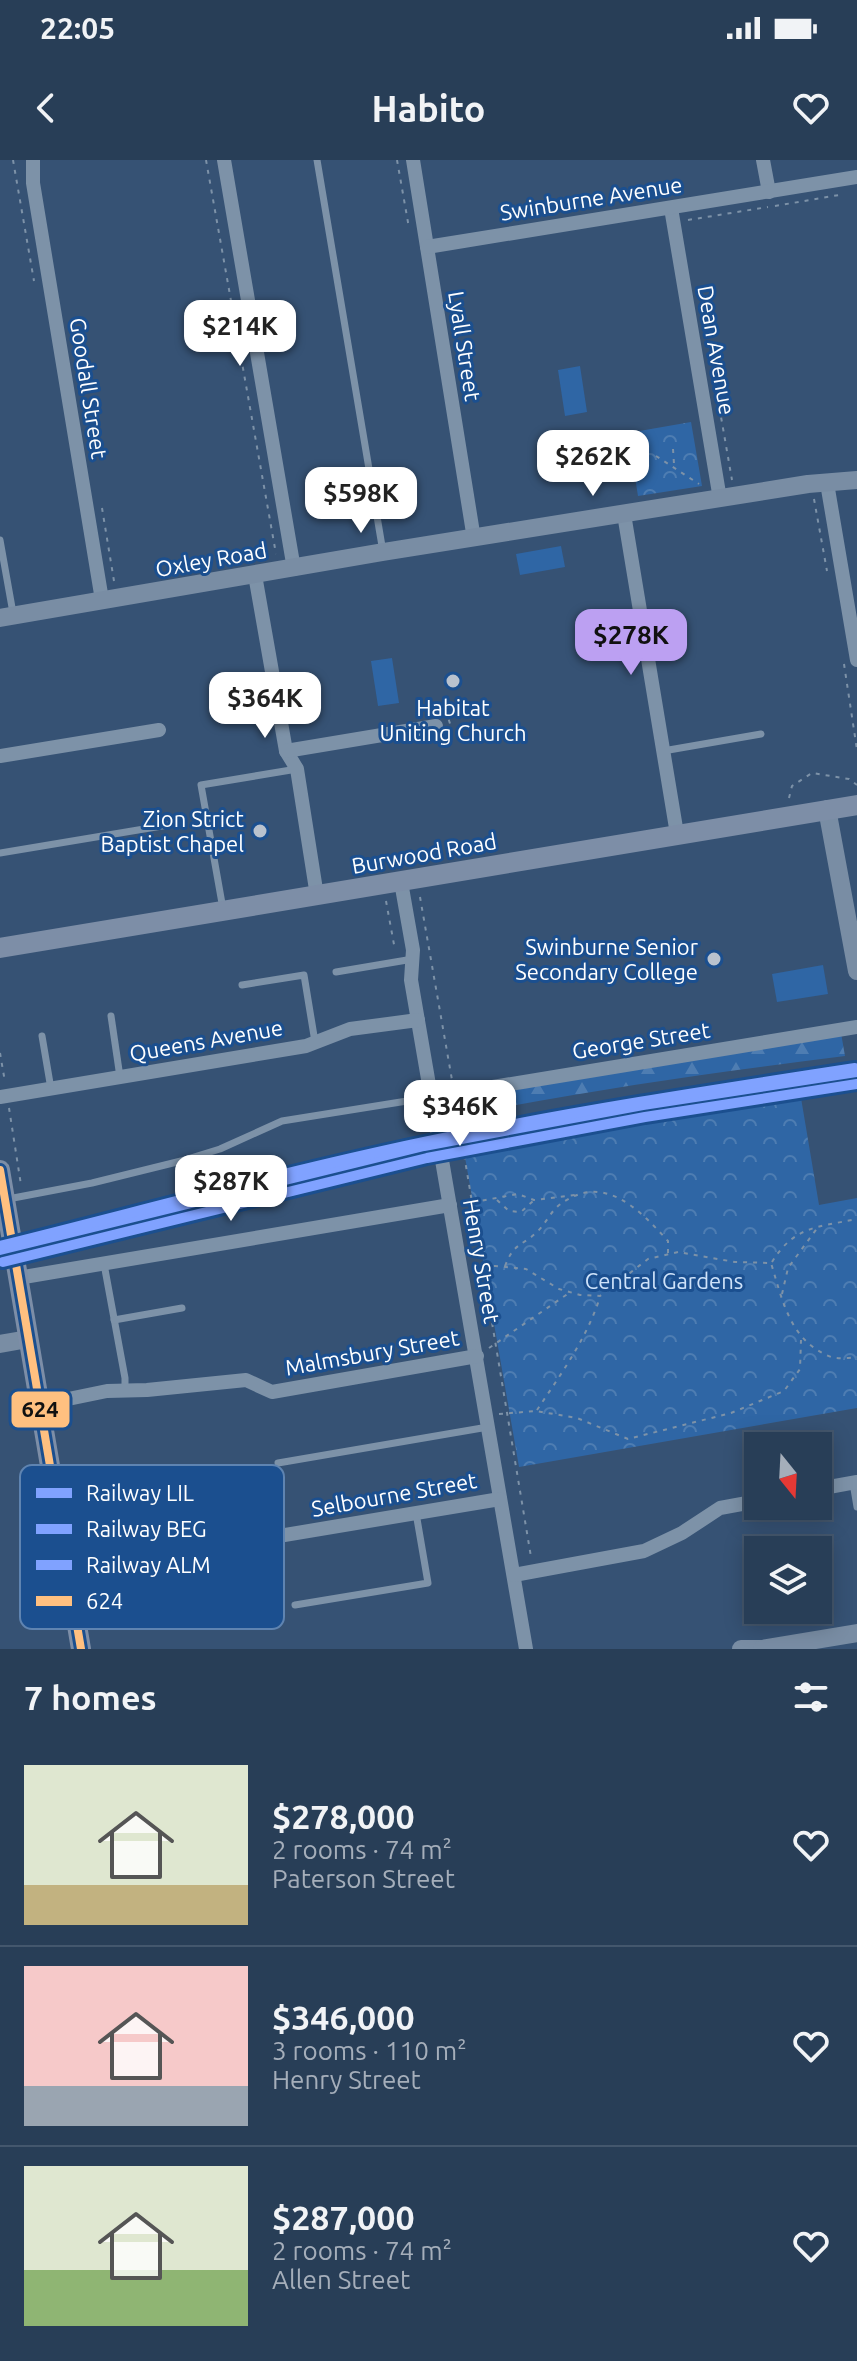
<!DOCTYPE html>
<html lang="en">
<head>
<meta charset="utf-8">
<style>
  :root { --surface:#283e57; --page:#30455d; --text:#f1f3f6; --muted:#a5aeba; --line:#44576d; --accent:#bca0f2 }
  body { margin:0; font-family:Ubuntu,sans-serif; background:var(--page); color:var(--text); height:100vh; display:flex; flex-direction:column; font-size:30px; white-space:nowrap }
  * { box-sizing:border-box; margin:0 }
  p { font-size:26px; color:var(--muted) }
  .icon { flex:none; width:44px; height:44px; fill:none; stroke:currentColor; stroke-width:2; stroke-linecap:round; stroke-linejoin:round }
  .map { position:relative; height:1489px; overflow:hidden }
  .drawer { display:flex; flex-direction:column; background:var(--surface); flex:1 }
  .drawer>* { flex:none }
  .needle { width:52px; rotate:162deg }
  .buttons { position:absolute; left:744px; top:1272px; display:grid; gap:16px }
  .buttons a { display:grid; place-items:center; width:88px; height:88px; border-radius:0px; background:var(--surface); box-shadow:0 4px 20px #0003,0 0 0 2px var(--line); font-size:40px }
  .price { position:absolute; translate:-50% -68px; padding:0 18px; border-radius:16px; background:#fff; color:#222; font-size:26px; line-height:52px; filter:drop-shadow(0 2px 4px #0008) }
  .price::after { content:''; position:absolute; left:50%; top:48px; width:24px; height:18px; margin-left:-12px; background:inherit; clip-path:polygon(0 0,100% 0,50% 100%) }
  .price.on { background:var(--accent); color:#111 }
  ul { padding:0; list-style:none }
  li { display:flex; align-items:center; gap:24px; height:200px; padding:0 24px }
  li+li { border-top:2px solid var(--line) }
  li span { display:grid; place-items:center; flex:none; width:224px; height:160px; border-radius:0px; color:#555 }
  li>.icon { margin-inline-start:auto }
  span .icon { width:96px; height:96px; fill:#fffc; stroke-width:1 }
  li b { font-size:34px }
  h2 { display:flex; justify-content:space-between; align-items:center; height:96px; padding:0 24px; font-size:34px }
  .status { display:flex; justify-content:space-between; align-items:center; height:56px; padding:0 40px; background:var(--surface); direction:ltr }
  .status svg { height:22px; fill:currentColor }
  header { display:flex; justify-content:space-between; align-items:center; height:104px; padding:0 24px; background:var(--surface); font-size:36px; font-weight:700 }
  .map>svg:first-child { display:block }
  .forest { fill:url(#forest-firs) }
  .park { fill:url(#park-crowns) }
  .pitch { fill:#2f66a5 }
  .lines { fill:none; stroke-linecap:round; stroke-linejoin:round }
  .path { stroke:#7d92a8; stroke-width:2; stroke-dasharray:4 6; stroke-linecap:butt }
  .lane { stroke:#7d92a8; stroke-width:7 }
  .street { stroke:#7d92a8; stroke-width:14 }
  .secondary { stroke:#798da4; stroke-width:18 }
  .primary { stroke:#7d8ea7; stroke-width:20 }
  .bus-1-casing { stroke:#1b4f8f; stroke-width:14 }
  .bus-1 { stroke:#ffc080; stroke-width:8 }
  .rail-1-casing { stroke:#1b4f8f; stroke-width:16 }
  .rail-2-casing { stroke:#1b4f8f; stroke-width:16 }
  .rail-3-casing { stroke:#1b4f8f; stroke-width:16 }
  .rail-1 { stroke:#80a2ff; stroke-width:10 }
  .rail-2 { stroke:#80a2ff; stroke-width:10 }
  .rail-3 { stroke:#80a2ff; stroke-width:10 }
  .poi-dot { fill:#b9c2ce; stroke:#1b4f8f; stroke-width:3 }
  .labels { text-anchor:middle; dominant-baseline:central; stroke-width:6; stroke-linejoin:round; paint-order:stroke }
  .street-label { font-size:22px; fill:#fff; stroke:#1b4f8f }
  .poi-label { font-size:22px; fill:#fff; stroke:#1b4f8f; text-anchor:end }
  .park-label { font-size:22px; fill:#cfe3fa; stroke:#1b4f8f }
  .key { fill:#1b4f8f; stroke:#5f84b1; stroke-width:2 }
  .key-label { font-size:22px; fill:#fff }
  .line-badge { stroke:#1b4f8f; stroke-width:3 }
  .pale-badge-label { font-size:22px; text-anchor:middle; font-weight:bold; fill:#111 }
</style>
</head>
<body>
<div class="status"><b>22:05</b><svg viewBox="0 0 49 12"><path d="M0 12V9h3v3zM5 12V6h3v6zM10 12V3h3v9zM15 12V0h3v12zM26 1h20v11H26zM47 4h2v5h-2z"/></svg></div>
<header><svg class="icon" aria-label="back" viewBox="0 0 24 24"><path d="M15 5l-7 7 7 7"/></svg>Habito<svg class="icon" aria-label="heart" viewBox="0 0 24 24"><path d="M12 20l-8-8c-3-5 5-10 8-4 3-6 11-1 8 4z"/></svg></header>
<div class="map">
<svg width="857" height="1489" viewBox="0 0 857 1489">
  <defs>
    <pattern id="forest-firs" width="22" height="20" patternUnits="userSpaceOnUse" patternTransform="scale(2)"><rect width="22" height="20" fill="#2f66a5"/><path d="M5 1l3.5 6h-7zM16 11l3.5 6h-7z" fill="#4e7db2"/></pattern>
    <pattern id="park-crowns" width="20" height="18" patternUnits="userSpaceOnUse" patternTransform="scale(2)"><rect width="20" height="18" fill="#2f66a5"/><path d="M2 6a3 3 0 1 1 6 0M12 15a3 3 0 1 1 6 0" fill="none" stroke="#4e7db2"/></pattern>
  </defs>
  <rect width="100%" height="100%" fill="#365274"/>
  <path class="forest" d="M841,873L845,896C716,912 588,930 460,956L458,935Z"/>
  <g class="park">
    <polygon points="691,262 702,326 638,336 628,273"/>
    <polygon points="801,938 819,1045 857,1038 857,1248 519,1307 465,997 630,963"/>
  </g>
  <g class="pitch">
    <polygon points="580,206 587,252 565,256 558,210"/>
    <polygon points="561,386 565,407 520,415 516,394"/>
    <polygon points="392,498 399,543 378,546 371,501"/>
    <polygon points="823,805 828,834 777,842 772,814"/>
  </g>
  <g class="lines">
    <g class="path">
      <polyline points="13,0 34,121"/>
      <polyline points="206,0 276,394"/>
      <polyline points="397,0 409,68"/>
      <polyline points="775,46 839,35"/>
      <polyline points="688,60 768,47"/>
      <polyline points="716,228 732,320"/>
      <polyline points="673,289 674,304"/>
      <polyline points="656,296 699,324"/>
      <polyline points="814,339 827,411"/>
      <polyline points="102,348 114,421"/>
      <polyline points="844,504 857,590"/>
      <polyline points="442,553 448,557 451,567"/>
      <polyline points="789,638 792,626 812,613 849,619 857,625"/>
      <polyline points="420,737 452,920"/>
      <polyline points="386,741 395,790"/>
      <polyline points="0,893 5,922"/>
      <polyline points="456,946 531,1397"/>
      <polyline points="9,948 21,1025"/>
      <polyline points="497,1040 509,1051 521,1052 533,1041"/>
      <polyline points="463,1044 518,1034 534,1040 575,1035"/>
      <polyline points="29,1075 33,1097"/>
      <path d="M772,1102C794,1066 818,1067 857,1059"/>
      <path d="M505,1106C514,1082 523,1086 538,1071C546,1063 550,1053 558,1046C602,1011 638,1048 668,1081V1094"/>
      <path d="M474,1107L495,1106L526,1109L559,1129L580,1135L600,1136L648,1099L678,1092L735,1102L771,1103C783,1142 790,1181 831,1197C839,1199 849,1198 857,1197"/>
      <polyline points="782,1134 788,1108 818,1067"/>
      <polyline points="489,1188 569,1133"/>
      <path d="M537,1250C561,1214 587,1178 600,1137"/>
      <polyline points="499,1254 536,1251 577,1258 628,1279 731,1253 784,1231 800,1209 801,1180"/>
    </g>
    <g class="lane">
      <polyline points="317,0 383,392"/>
      <polyline points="0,380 13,453"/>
      <polyline points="663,591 761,574"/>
      <polyline points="0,693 168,665"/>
      <polyline points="223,749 201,625 297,609"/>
      <polyline points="336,812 413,799"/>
      <polyline points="242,825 304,815 315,882"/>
      <polyline points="111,856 120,917"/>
      <polyline points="42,876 51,929"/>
      <polyline points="8,1039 92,1023 181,1001 220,989 282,961 432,937"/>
      <polyline points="104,1104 125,1218 125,1231"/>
      <polyline points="114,1160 182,1148"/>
      <polyline points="278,1303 488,1267"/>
      <polyline points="853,1323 857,1347"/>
      <polyline points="71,1418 179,1399 234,1382 249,1381"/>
      <polyline points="295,1445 428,1423 416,1353"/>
    </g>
    <g class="street">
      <polyline points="33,0 33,23 102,440"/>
      <polyline points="224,0 294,409"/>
      <polyline points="413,0 474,379"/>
      <polyline points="763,0 769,32"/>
      <polyline points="671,48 720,339"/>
      <polyline points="427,87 857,17"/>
      <polyline points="827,323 857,500"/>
      <polyline points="624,354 677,674"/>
      <polyline points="255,415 286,591 297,609 317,736"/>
      <polyline points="286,591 436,566"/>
      <polyline points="0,596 159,570"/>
      <polyline points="401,722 413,790 411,820 526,1489"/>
      <polyline points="0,937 306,886 350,869 418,860"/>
      <polyline points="432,937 857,867"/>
      <polyline points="18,1118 450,1045"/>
      <polyline points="39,1245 107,1231 147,1230 246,1220 272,1232 477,1196"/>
      <polyline points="818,1329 857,1322"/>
      <polyline points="249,1381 500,1339"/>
      <polyline points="514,1415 644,1391 682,1373 720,1348 758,1341"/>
    </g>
    <g class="secondary">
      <polyline points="0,458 383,392 808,324 857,320"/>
      <polyline points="827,649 857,811"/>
      <polyline points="0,1184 28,1179"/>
      <polyline points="741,1489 762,1489"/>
      <polyline points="762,1489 857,1473"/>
    </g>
    <g class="primary">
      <polyline points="0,788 857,645"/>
      <polyline points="0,1010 81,1489"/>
    </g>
    <g class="bus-1-casing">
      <polyline id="bus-1" points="0,1010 81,1489"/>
    </g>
    <use href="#bus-1" class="bus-1"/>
    <g class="rail-1-casing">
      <polyline id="rail-1" points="0,1090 424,986 643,945 857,912"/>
    </g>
    <g class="rail-2-casing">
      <polyline id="rail-2" points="3,1102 427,998 645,957 857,924"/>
    </g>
    <g class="rail-3-casing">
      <path id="rail-3" d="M0,1086C141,1051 282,1012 424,982C567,952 711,930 855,908"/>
    </g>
    <use href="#rail-1" class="rail-1"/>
    <use href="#rail-2" class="rail-2"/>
    <use href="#rail-3" class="rail-3"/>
  </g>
  <g class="poi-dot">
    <circle cx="453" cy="521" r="8"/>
    <circle cx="260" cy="671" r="8"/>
    <circle cx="714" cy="799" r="8"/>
  </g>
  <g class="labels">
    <g class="street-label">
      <text transform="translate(591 38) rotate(-9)">Swinburne Avenue</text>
      <text transform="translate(465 186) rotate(81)">Lyall Street</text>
      <text transform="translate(717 190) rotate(80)">Dean Avenue</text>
      <text transform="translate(89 228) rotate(81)">Goodall Street</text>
      <text transform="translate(211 399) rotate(-10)">Oxley Road</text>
      <text transform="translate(424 693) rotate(-10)">Burwood Road</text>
      <text transform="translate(206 880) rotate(-10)">Queens Avenue</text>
      <text transform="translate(641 880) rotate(-9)">George Street</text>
      <text transform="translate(482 1101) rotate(80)">Henry Street</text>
      <text transform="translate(372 1192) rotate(-10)">Malmsbury Street</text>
      <text transform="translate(394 1334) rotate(-10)">Selbourne Street</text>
    </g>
    <g class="poi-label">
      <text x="453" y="547" text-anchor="middle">Habitat<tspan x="453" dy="25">Uniting Church</tspan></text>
      <text x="244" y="658">Zion Strict<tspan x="244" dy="25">Baptist Chapel</tspan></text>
      <text x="698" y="786">Swinburne Senior<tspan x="698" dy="25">Secondary College</tspan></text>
    </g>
    <g class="park-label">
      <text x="664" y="1120">Central Gardens</text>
    </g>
  </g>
  <rect x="20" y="1305" width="264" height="164" rx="12" class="key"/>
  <rect x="36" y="1328" width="36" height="10" fill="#80a2ff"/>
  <rect x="36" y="1364" width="36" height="10" fill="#80a2ff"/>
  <rect x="36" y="1400" width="36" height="10" fill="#80a2ff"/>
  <rect x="36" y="1436" width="36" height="10" fill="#ffc080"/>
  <g class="key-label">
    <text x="86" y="1341">Railway LIL</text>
    <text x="86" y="1377">Railway BEG</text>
    <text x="86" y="1413">Railway ALM</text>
    <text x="86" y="1449">624</text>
  </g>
  <rect class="line-badge" x="10" y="1230" width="61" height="39" rx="8" fill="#ffc080"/>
  <g class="pale-badge-label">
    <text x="40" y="1257">624</text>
  </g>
</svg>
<div class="buttons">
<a><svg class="needle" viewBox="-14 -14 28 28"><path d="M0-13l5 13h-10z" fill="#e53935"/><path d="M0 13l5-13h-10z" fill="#a5aeba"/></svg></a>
<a><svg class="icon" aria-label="layers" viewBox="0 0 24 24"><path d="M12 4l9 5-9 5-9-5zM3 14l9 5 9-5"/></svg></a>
</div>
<b class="price" style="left:240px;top:208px">$214K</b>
<b class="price" style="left:593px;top:338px">$262K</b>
<b class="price" style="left:361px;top:375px">$598K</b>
<b class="price on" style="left:631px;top:517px">$278K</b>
<b class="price" style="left:265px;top:580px">$364K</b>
<b class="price" style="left:460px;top:988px">$346K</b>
<b class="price" style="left:231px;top:1063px">$287K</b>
</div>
<section class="drawer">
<h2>7 homes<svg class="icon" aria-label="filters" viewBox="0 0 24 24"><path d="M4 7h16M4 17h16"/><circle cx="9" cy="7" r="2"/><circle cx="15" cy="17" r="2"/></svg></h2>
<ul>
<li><span style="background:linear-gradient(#dfe7d0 75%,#c2b280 0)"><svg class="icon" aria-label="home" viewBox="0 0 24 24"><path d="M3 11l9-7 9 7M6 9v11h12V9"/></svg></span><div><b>$278,000</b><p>2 rooms · 74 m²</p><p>Paterson Street</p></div><svg class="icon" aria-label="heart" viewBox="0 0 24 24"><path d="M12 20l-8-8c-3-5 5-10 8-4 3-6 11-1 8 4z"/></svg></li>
<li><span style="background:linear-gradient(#f6c9c9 75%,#9aa5b1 0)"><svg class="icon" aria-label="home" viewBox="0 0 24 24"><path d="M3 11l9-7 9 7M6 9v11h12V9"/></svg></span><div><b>$346,000</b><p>3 rooms · 110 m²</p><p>Henry Street</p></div><svg class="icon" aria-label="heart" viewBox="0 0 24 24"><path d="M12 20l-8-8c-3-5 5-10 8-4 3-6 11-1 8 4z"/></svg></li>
<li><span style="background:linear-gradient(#dfe7d0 65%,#8fb573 0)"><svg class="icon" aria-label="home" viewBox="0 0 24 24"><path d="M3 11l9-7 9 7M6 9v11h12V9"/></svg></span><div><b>$287,000</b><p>2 rooms · 74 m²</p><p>Allen Street</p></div><svg class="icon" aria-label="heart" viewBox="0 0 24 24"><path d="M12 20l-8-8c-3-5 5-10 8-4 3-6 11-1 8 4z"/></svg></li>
</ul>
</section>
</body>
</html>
